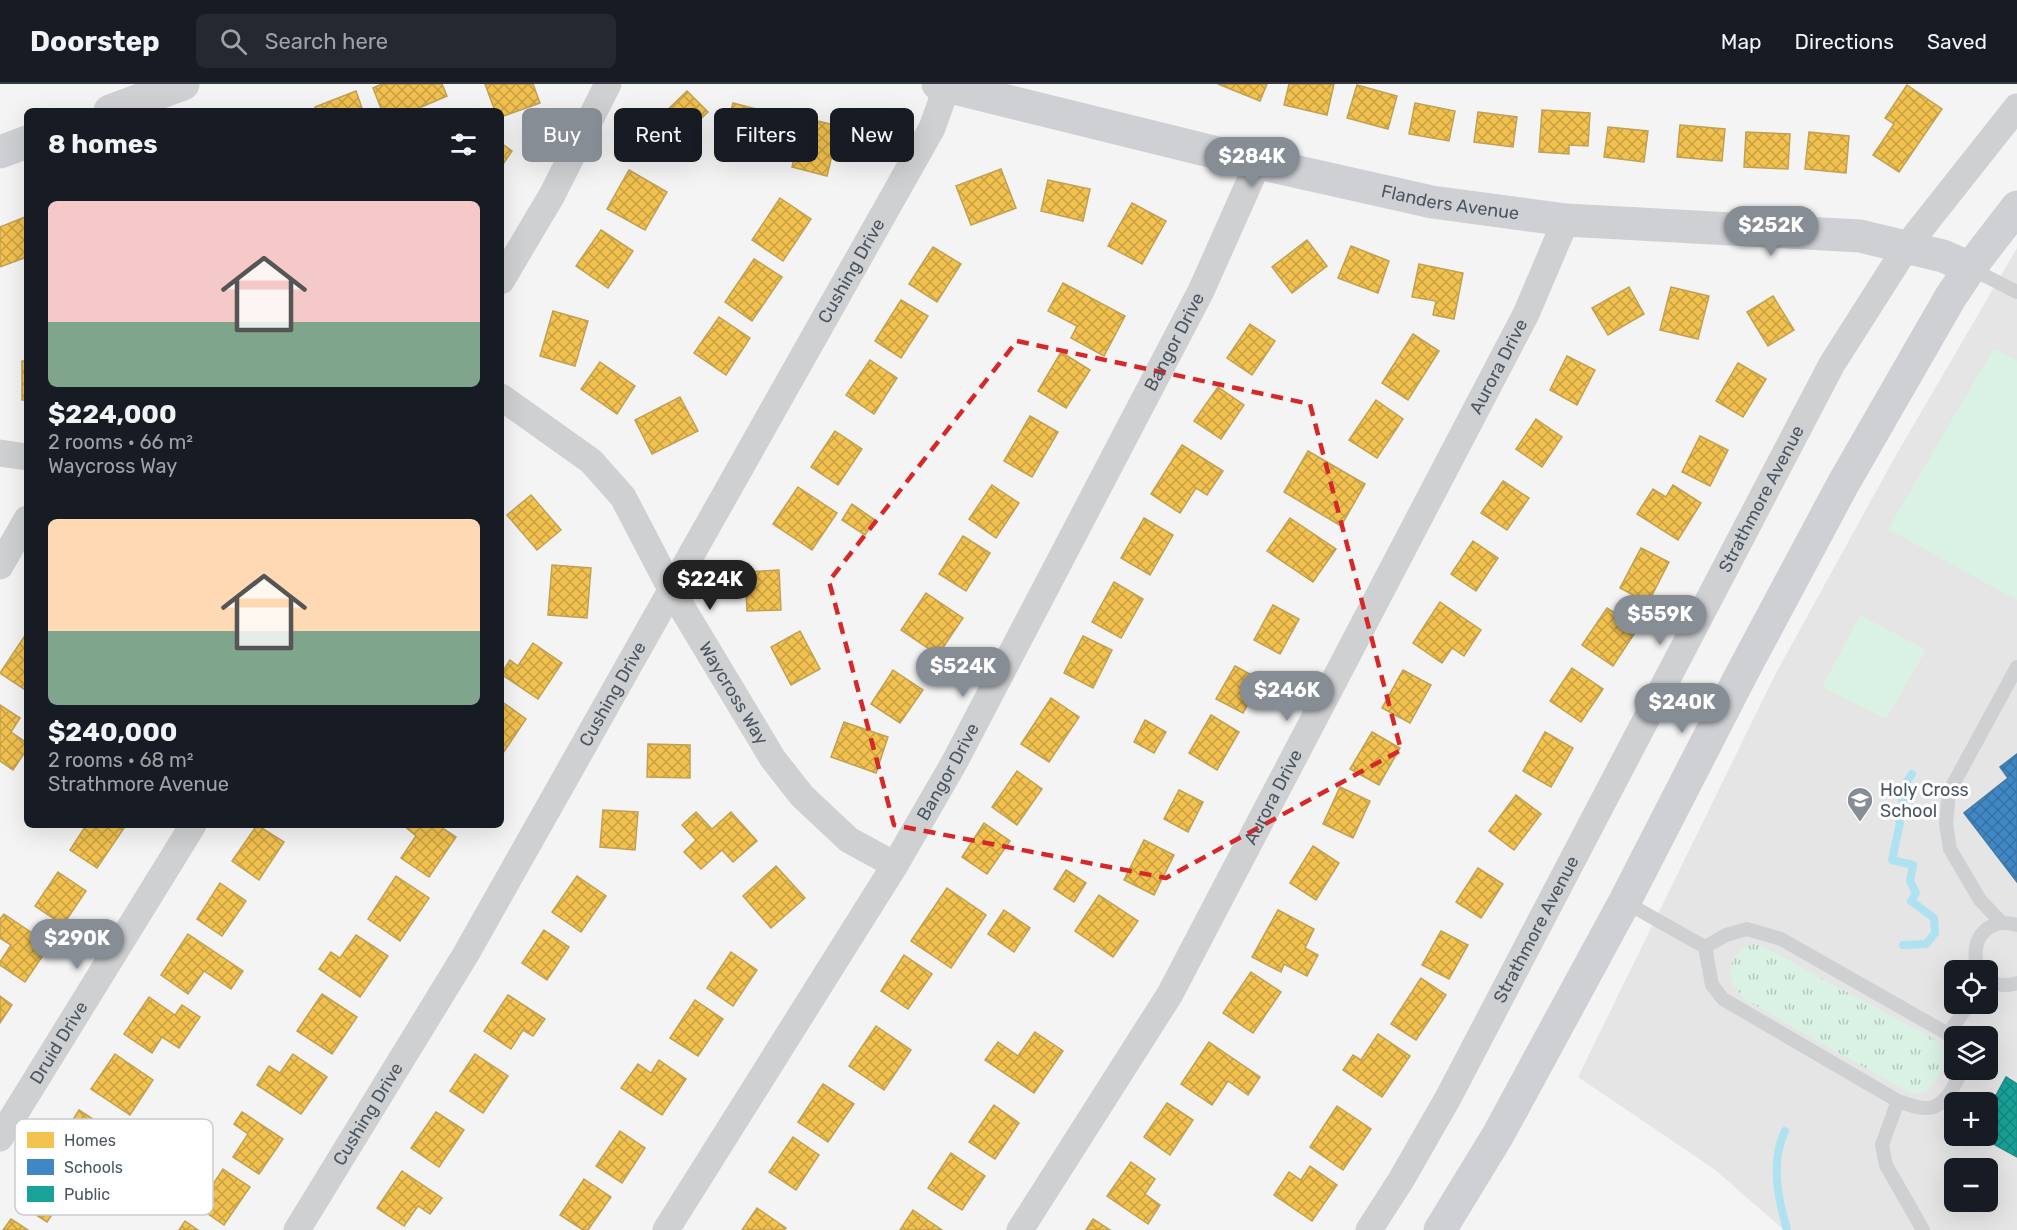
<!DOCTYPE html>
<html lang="en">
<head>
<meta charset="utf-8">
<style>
  :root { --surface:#171b24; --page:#242831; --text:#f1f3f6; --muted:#9ea1a6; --line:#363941; --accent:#868d94 }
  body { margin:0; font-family:Rubik,sans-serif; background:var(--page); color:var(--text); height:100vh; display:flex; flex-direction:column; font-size:22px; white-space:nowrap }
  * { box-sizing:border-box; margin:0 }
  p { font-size:20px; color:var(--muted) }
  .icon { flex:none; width:33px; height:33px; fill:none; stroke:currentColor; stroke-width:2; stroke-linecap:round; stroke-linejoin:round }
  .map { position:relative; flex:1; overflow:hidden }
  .drawer { position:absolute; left:24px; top:24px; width:480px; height:720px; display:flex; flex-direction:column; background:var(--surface); border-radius:9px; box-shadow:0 6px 24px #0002 }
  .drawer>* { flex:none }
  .banner { position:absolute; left:522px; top:24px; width:570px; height:54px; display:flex; gap:12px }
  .fabs { position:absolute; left:1944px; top:876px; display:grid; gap:12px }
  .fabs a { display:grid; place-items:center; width:54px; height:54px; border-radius:9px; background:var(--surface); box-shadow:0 6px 24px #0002; font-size:30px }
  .price { position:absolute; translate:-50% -51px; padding:0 14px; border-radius:21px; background:var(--accent); color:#fff; font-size:20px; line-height:39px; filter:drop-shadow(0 2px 3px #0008) }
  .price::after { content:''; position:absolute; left:50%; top:36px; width:18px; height:14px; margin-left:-9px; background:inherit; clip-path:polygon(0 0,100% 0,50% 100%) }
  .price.selected { background:#222; color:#fff }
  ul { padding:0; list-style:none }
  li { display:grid; align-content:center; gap:12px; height:318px; padding:0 24px }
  li span { display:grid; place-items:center; height:186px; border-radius:9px; color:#555 }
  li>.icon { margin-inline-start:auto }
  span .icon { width:108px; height:108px; fill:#fffc; stroke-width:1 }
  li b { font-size:26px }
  h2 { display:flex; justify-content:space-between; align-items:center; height:72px; padding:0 24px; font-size:26px }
  .pill { padding:0 21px; border-radius:9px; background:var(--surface); box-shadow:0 6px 24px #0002; font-size:21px; line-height:54px }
  .pill.selected { background:var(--accent); color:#fff }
  header { display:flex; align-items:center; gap:36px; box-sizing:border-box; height:84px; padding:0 30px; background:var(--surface); border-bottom:2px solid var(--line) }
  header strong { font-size:28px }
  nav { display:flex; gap:33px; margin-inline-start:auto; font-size:21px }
  .search { width:420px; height:54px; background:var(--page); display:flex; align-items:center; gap:15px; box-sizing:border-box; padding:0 21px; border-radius:9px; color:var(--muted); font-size:22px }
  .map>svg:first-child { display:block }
  .education { fill:#e6e5e6; fill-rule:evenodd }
  .grass { fill:url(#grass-tufts) }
  .green { fill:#d9f2e3 }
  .homes { fill:url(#homes-cross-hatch); stroke:#c0a154; stroke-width:1.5 }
  .schools { fill:url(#schools-cross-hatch); stroke:#4279a7; stroke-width:1.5 }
  .public { fill:url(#public-cross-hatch); stroke:#268c88; stroke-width:1.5 }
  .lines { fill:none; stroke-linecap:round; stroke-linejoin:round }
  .stream { stroke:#aee2f0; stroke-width:8 }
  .lane { stroke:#ced0d2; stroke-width:14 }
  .street { stroke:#ced0d2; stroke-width:27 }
  .secondary { stroke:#ced0d4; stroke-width:33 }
  .marked { fill:none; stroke:#d62828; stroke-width:4.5; stroke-dasharray:12 8; stroke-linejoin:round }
  .labels { text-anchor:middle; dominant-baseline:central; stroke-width:6; stroke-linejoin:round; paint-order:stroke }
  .street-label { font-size:18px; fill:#4a5661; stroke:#fff }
  .poi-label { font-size:18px; fill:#4a5661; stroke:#fff; text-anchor:start }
  .key { fill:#fff; stroke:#c9ccd0; stroke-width:1.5 }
  .key-label { font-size:16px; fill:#4a5661 }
</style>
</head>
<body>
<header>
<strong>Doorstep</strong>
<div class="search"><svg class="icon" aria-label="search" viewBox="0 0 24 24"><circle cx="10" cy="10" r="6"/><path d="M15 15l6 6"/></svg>Search here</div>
<nav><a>Map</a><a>Directions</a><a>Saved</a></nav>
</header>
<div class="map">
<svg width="2017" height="1146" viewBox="0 0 2017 1146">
  <defs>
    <pattern id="grass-tufts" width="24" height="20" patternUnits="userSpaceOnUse" patternTransform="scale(1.5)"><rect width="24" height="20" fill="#d9f2e3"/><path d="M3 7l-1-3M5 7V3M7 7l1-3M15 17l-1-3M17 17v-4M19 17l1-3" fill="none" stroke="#b2c7bb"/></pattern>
    <pattern id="homes-cross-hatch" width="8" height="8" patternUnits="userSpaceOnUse" patternTransform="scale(1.5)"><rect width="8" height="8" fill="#f2c14e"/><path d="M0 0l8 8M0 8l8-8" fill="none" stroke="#c6a044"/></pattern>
    <pattern id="schools-cross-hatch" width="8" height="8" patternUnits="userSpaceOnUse" patternTransform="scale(1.5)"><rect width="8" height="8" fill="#3f88c5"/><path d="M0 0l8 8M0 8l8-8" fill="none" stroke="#3772a3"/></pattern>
    <pattern id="public-cross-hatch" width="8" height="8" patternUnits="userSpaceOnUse" patternTransform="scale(1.5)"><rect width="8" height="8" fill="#17a398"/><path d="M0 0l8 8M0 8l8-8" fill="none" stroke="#17887f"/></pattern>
  </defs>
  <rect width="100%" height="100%" fill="#f4f4f4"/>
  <path class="education" d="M2017,164V1146H1784L1714,1085L1578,993L1775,591L1896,371ZM1954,886H1988V920H1954ZM1954,952H1988V986H1954ZM1954,1018H1988V1052H1954ZM1954,1084H1988V1118H1954Z"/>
  <path class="grass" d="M1751,860L1760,861L1932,954C1935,956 1941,961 1942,964C1949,979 1936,1003 1922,1008C1918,1010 1912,1009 1908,1008L1749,918C1724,898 1722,877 1751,860Z"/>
  <g class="green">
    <polygon points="1994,264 2017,277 2017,516 1888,445"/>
    <polygon points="1860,531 1926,566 1886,635 1822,603"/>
  </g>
  <g class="homes">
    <polygon points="382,0 442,0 447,12 412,27 382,27 373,4"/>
    <polygon points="485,0 533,0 540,19 501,33 501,27 495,27"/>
    <polygon points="1218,0 1267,0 1260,17"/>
    <polygon points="1289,0 1334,0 1327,31 1284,21"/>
    <polygon points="1357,1 1397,12 1388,45 1347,34"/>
    <polygon points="1907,1 1942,25 1899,88 1873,71 1894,40 1885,34"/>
    <polygon points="356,7 363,27 316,27 315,23"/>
    <polygon points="687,7 708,28 676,59 655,38"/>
    <polygon points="733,19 776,30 767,61 725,50"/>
    <polygon points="1415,19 1455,27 1449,57 1409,50"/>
    <polygon points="1542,26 1590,29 1588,62 1569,61 1569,70 1539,68"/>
    <polygon points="1478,28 1517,33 1513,63 1474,58"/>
    <polygon points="805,34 839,42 827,92 792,83"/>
    <polygon points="1680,41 1725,45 1722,77 1677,73"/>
    <polygon points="1608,43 1648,47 1644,78 1604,73"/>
    <polygon points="1746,48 1790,50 1788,85 1744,83"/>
    <polygon points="1809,48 1849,52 1846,89 1805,85"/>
    <polygon points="501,59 512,67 501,83"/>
    <polygon points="1001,85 1016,124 971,141 956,102"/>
    <polygon points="629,86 667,108 645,146 607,125"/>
    <polygon points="1048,96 1090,105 1083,137 1041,127"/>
    <polygon points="780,114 811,135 783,177 752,156"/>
    <polygon points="1132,119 1166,137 1142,180 1108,162"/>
    <polygon points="25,133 27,139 27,173 0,183 0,143"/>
    <polygon points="601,146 633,167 608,204 576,182"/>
    <polygon points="1307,156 1327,182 1292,209 1272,183"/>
    <polygon points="1351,162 1389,177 1378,209 1338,194"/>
    <polygon points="933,163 961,180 937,218 909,200"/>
    <polygon points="754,175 782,193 752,237 725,218"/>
    <polygon points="1419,180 1463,189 1454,235 1433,231 1436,217 1412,213"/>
    <polygon points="1063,199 1125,232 1104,272 1071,254 1077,242 1048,227"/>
    <polygon points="1629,203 1644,230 1608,251 1592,224"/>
    <polygon points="1671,203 1709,212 1698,255 1660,246"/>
    <polygon points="1773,212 1794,246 1768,262 1747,228"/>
    <polygon points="901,216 928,232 901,274 875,257"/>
    <polygon points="553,227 588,237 575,282 540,272"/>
    <polygon points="719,233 750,254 726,291 694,269"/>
    <polygon points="1250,240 1275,257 1252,291 1227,274"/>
    <polygon points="1413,250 1439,267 1408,316 1382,299"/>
    <polygon points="1061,268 1090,286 1066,324 1038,307"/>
    <polygon points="1567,272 1595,286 1577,321 1550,306"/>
    <polygon points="870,276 897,294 874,330 846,311"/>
    <rect x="22" y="277" width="5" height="39"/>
    <polygon points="600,278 635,302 617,330 581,305"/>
    <polygon points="1738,279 1766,295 1743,333 1716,317"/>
    <polygon points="1218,303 1244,321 1221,355 1194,337"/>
    <polygon points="680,313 698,347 652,370 635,336"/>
    <polygon points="1376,316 1403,335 1377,374 1349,356"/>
    <polygon points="1030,332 1058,348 1032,393 1004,377"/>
    <polygon points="1536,335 1562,353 1542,383 1516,365"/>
    <polygon points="835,347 862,365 838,401 811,383"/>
    <polygon points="1700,352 1728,366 1710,402 1682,388"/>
    <polygon points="1182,361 1223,387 1207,411 1196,404 1180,429 1151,410"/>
    <polygon points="1308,367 1365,400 1341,442 1284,408"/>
    <polygon points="1503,397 1529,414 1507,446 1481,429"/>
    <polygon points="992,401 1019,419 996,454 969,435"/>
    <polygon points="1673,401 1701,419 1678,456 1637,430 1653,405 1666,413"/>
    <polygon points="798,403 837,429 812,466 773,440"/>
    <polygon points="531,411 561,446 537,466 507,431"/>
    <polygon points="852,420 875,436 865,451 842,436"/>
    <polygon points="1144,434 1173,451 1150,491 1121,474"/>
    <polygon points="1290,434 1336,465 1313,498 1267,467"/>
    <polygon points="963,452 990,469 966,507 939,490"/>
    <polygon points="1473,457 1498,474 1476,507 1451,490"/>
    <polygon points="1641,464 1669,478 1648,519 1620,504"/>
    <polygon points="552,481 591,484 587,534 548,531"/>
    <polygon points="779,486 781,526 747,527 745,488"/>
    <polygon points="1114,498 1143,515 1121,554 1092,538"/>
    <polygon points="926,509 963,534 938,571 901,546"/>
    <polygon points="1440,518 1481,546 1464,572 1452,564 1442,579 1413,559"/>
    <polygon points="1273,521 1299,535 1280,570 1254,556"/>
    <polygon points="1607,524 1638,544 1613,582 1582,561"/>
    <polygon points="800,547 820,585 791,601 771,563"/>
    <polygon points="1083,552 1112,566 1093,604 1064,589"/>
    <polygon points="24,553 27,555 27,607 0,589"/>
    <polygon points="533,559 562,579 538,615 501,590 510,576 518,582"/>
    <polygon points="1235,582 1261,596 1243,629 1216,615"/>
    <polygon points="1572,584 1603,605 1581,638 1550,617"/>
    <polygon points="893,586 923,606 900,639 871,620"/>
    <polygon points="1403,586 1431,601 1410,639 1382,624"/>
    <polygon points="1051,614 1079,633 1049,678 1021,660"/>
    <polygon points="501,617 526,635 501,672"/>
    <polygon points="0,621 20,634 11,648 27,659 27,665 13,686 0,677"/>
    <polygon points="1211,631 1239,648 1217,686 1189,669"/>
    <polygon points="1145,636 1166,648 1154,669 1134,658"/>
    <polygon points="844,638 888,653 876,689 831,673"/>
    <polygon points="1372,648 1400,664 1379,701 1350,685"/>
    <polygon points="1545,648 1573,664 1551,703 1523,687"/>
    <polygon points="648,660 690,661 690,694 647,693"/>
    <polygon points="1017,687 1042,705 1017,741 992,723"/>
    <polygon points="1340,703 1370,717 1353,754 1323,740"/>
    <polygon points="1179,706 1203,718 1188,748 1164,735"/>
    <polygon points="1516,711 1541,730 1514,766 1489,747"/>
    <polygon points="603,726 638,728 635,766 600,763"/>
    <polygon points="696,728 712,745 731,728 757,757 733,778 722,766 701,785 684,768 696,756 682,741"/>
    <polygon points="984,739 1010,757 987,790 962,773"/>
    <polygon points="82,741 126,741 97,784 70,766 85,743"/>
    <polygon points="257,741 284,758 259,796 232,777"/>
    <polygon points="403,741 438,741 456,753 429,793 401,774 416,752"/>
    <polygon points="1144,756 1174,771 1154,811 1124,796"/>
    <polygon points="1313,762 1339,779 1316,816 1290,799"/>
    <polygon points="776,782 805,814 771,844 743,812"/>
    <polygon points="1478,784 1503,800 1481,834 1456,818"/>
    <polygon points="1066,786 1086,799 1074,818 1054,805"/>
    <polygon points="58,788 86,807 63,841 35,822"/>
    <polygon points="396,792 429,814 400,857 368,835"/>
    <polygon points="577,792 606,812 581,848 552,828"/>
    <polygon points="220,799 246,817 222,852 197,835"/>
    <polygon points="947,804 986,831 951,884 911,857"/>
    <polygon points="1099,811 1138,837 1113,873 1075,847"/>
    <polygon points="1004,826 1030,844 1014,868 988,850"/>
    <polygon points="1278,826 1314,845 1305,864 1318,871 1307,892 1284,880 1281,888 1252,873"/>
    <polygon points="4,830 50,861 25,898 0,881 0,878 11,861 0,854 0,835"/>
    <polygon points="544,846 569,863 547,896 522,879"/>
    <polygon points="1441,847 1468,861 1449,895 1422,881"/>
    <polygon points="188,850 243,887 231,905 204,887 188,910 161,891"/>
    <polygon points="356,851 388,872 360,913 319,885 331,868 340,874"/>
    <polygon points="731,868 757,886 733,922 707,904"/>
    <polygon points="904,871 932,890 908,925 881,907"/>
    <polygon points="1251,888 1281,908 1253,949 1223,929"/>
    <polygon points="1421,894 1446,911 1416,956 1391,940"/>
    <polygon points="322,910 357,933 332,970 297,947"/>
    <polygon points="508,911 545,935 533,952 523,946 511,965 484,947"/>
    <polygon points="0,912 12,921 0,939"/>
    <polygon points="149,913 175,931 182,921 200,933 179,964 162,953 152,969 124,950"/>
    <polygon points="695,916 723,935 698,972 670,954"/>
    <polygon points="876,942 911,966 884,1006 849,982"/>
    <polygon points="1035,948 1063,967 1034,1009 985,976 998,958 1018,972"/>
    <polygon points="1378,950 1410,972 1382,1013 1343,986 1353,971 1361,976"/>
    <polygon points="1209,958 1260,993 1248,1011 1228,997 1212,1021 1181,1000"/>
    <polygon points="115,970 153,996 130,1031 91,1005"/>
    <polygon points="293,970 327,993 301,1030 257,1001 269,982 280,989"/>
    <polygon points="475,970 508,992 483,1029 450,1007"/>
    <polygon points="659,976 686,995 662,1031 621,1004 638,980 651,989"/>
    <polygon points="823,1000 854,1020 828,1058 798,1038"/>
    <polygon points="1167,1019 1193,1036 1170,1071 1144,1053"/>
    <polygon points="994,1021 1019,1039 995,1075 969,1058"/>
    <polygon points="1337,1022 1371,1045 1343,1086 1310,1063"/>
    <polygon points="79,1026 108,1045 84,1083 55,1064"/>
    <polygon points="242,1028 283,1055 259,1090 233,1073 248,1050 234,1040"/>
    <polygon points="436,1028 464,1046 439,1083 411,1064"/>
    <polygon points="620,1047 645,1064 622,1099 596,1082"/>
    <polygon points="793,1053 819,1071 796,1106 769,1088"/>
    <polygon points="951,1069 985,1092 962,1126 928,1104"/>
    <polygon points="1131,1078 1155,1095 1145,1110 1160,1121 1148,1140 1107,1112"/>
    <polygon points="1310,1082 1337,1101 1312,1137 1274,1111 1289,1088 1301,1096"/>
    <polygon points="44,1083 72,1101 47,1138 19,1120"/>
    <polygon points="223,1085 250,1103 224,1141 198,1123"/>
    <polygon points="402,1087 442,1114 430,1130 418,1122 404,1142 377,1124"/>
    <polygon points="584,1095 611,1113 588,1146 583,1146 560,1131"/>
    <polygon points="757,1124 786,1144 784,1146 742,1146"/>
    <polygon points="913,1126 942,1146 900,1146"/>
    <polygon points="11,1135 28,1146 3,1146"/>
    <polygon points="1093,1135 1110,1146 1086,1146"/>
    <polygon points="185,1137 198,1146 179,1146"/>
  </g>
  <polygon class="schools" points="2017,670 2017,798 1964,729 2008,694 2000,683"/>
  <polygon class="public" points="2006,993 2017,1000 2017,1073 1979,1052 1988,1052 1988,1026"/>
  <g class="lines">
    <g class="stream">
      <polyline points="1903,861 1926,860 1935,849 1934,834 1911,817 1916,809 1910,797 1913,781 1892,776 1900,739 1897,731 1904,720 1899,709 1912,690"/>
      <path d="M1785,1047C1770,1078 1778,1114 1787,1146"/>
    </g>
    <g class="lane">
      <polyline points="1970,184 2017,208"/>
      <path d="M1625,818L1705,863L1712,901L1723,915L1898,1017C1921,1025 1936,1031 1951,1007C1955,1000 1960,993 1961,986"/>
      <polyline points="2002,839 1980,816 1950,765 1946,740 1949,708 2017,583"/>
      <polyline points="1705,863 1726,851 1747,845 1781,855 1948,950 1954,959"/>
      <path d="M1979,886C1967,859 1987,831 2017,841"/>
      <path d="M1988,896C1998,901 2006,903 2017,899"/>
      <polyline points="1948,950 1969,920"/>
      <polyline points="1898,1017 1882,1061 1886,1081 1923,1146"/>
    </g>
    <g class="street">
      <polyline points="501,197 552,111 608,0"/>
      <path id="s1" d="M501,313L591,377L623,413L672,507L773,675L802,712L849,756L895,781"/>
      <polyline points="0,369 27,373"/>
      <polyline points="0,482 27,435"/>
      <path id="s2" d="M0,1054L193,741"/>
      <path id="s3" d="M297,1146L466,870L932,44L947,2"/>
      <path id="s4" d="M666,1146L895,781L954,679L1201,207L1258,79"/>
      <path id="s5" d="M1020,1146L1170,910L1526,230L1566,136"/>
      <path id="s6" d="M1369,1146L1401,1096L1448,1014L1832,280L1907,162L2017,23"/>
    </g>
    <g class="secondary">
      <path id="s7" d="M938,0L1258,79L1432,118L1566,136L1860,152L1943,172L1970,184"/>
      <polyline points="110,27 183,0"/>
      <polyline points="0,68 27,58"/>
      <polyline points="1440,1146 1498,1051 1625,817 1741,591 1843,400 1950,214 1970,184 2017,123"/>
    </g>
  </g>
  <path class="marked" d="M1017,257L1310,320L1401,666L1166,794L894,741L829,497Z"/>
  <defs>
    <g id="school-pin" transform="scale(1.35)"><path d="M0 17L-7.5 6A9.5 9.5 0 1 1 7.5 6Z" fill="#868d94" stroke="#fff"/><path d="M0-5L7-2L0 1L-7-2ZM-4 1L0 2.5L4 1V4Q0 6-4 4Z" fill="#fff"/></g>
  </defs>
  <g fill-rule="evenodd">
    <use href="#school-pin" x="1860" y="716"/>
  </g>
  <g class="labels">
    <g class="street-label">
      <text stroke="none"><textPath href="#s7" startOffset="526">Flanders Avenue</textPath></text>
      <text stroke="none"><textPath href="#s3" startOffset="1108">Cushing Drive</textPath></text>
      <text stroke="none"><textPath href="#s4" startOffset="1024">Bangor Drive</textPath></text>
      <text stroke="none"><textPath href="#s5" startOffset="988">Aurora Drive</textPath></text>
      <text stroke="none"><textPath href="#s6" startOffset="830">Strathmore Avenue</textPath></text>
      <text stroke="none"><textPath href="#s1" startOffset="384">Waycross Way</textPath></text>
      <text stroke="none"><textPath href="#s3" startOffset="622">Cushing Drive</textPath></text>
      <text stroke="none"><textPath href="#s4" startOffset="538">Bangor Drive</textPath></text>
      <text stroke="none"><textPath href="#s5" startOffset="502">Aurora Drive</textPath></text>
      <text stroke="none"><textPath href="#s6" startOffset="344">Strathmore Avenue</textPath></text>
      <text stroke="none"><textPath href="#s2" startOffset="112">Druid Drive</textPath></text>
      <text stroke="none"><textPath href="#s3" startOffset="136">Cushing Drive</textPath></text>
    </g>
    <g class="poi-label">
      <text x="1880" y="706">Holy Cross<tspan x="1880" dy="21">School</tspan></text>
    </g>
  </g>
  <rect x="15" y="1035" width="198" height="96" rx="9" class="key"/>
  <rect x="27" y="1048" width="27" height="16" fill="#f2c14e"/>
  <rect x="27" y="1075" width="27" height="16" fill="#3f88c5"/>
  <rect x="27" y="1102" width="27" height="16" fill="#17a398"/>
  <g class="key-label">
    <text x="64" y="1062">Homes</text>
    <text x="64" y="1089">Schools</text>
    <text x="64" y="1116">Public</text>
  </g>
</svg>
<div class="fabs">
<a><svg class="icon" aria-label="locate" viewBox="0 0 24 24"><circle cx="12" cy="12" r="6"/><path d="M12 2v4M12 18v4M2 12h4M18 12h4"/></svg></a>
<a><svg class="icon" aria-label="layers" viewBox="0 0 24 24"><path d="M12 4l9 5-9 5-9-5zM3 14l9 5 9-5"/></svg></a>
<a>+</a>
<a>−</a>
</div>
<b class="price" style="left:1252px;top:104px">$284K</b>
<b class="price" style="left:1771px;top:173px">$252K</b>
<b class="price selected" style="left:710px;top:527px">$224K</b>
<b class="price" style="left:1660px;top:562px">$559K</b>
<b class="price" style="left:963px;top:614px">$524K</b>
<b class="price" style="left:1287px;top:638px">$246K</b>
<b class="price" style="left:1682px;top:650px">$240K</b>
<b class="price" style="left:77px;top:886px">$290K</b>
<div class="banner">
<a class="pill selected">Buy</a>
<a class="pill">Rent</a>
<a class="pill">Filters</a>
<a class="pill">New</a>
</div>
<section class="drawer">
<h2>8 homes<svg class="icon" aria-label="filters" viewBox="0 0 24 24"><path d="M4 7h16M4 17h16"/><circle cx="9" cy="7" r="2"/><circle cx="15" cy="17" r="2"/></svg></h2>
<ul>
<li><span style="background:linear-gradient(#f6c9c9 65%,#7fa58c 0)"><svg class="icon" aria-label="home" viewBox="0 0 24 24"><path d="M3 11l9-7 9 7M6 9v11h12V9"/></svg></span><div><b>$224,000</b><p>2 rooms · 66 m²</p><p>Waycross Way</p></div></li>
<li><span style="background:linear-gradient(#ffd9b3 60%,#7fa58c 0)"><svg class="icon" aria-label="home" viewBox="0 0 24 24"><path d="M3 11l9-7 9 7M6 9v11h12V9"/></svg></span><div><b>$240,000</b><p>2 rooms · 68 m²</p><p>Strathmore Avenue</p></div></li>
</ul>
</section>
</div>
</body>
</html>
